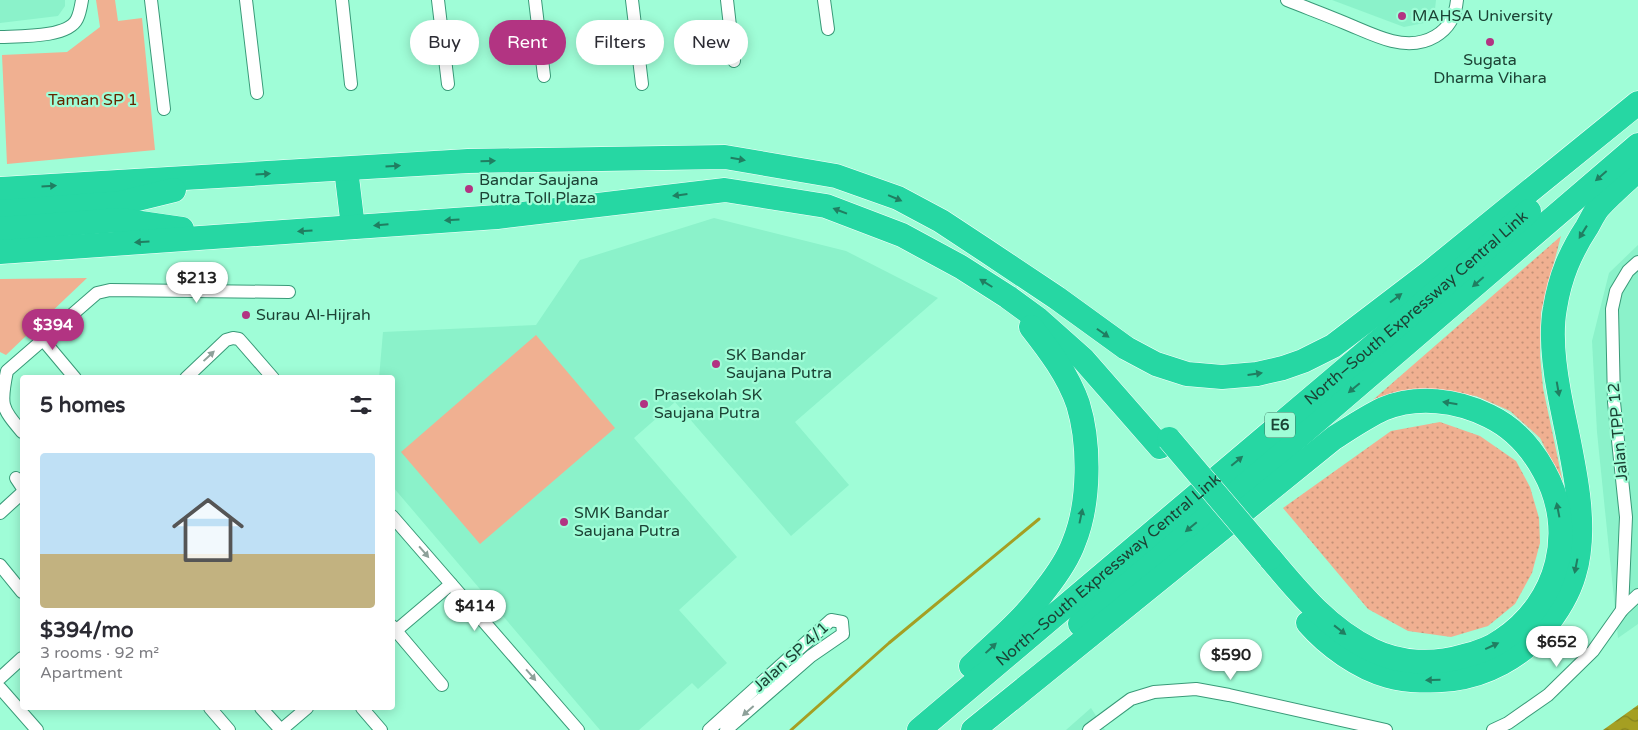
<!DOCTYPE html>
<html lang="en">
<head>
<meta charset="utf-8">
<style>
  :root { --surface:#fff; --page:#f2f2f3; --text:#2b2b33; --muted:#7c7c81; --accent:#b23482 }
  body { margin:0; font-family:"Varela Round",sans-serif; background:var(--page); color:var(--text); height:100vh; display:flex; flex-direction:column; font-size:19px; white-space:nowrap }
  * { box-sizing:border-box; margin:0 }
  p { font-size:16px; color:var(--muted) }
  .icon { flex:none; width:28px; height:28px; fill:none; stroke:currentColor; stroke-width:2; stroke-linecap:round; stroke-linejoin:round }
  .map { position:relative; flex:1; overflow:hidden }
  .sheet { position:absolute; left:20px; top:375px; width:375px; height:335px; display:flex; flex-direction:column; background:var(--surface); border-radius:5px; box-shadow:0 2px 12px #0003 }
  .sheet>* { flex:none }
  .banner { position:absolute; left:410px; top:20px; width:475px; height:45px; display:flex; gap:10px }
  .price { position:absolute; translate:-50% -42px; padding:0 11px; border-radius:18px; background:#fff; color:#222; font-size:16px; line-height:32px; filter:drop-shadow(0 1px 2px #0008) }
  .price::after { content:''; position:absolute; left:50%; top:30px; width:15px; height:11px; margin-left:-8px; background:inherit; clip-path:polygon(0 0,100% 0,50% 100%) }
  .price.active { background:var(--accent); color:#fff }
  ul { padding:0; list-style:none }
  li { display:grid; align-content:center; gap:10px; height:265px; padding:0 20px }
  li span { display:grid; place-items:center; height:155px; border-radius:5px; color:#555 }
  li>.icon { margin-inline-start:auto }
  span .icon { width:90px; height:90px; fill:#fffc; stroke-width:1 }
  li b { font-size:21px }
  h2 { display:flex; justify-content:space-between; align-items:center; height:60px; padding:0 20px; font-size:21px }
  .chip { padding:0 18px; border-radius:22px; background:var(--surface); box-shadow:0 2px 12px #0003; font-size:18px; line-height:45px }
  .chip.active { background:var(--accent); color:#fff }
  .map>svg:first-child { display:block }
  .built { fill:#8bf2ca }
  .grass { fill:url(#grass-dots) }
  .park { fill:#f0b091 }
  .water { fill:url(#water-waves) }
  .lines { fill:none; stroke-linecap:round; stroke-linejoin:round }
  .stream { stroke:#a59f22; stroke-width:3 }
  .street-casing { stroke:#399a78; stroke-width:14 }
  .highway-casing { stroke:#fff; stroke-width:25 }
  .street { stroke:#fff; stroke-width:12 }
  .highway { stroke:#26d7a3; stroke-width:24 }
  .highway-bridge-casing { stroke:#fff; stroke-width:25; stroke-linecap:butt }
  .highway-bridge { stroke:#26d7a3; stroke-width:24 }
  .oneway { fill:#207e61 }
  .oneway2 { fill:#8ea19a }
  .poi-dot { fill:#b23482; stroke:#9ffdd7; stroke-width:2 }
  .labels { text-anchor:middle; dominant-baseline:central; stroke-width:4.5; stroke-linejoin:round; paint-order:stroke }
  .shield { fill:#9ffdd7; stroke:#437b66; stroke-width:1 }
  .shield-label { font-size:15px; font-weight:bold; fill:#1c4335 }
  .poi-label { font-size:16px; fill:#1c4335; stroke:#9ffdd7; text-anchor:start }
  .park-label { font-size:16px; fill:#642600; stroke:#9ffdd7 }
  .street-label { font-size:16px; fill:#1c4335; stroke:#9ffdd7 }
</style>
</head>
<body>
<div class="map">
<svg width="1638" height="730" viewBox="0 0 1638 730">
  <defs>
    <pattern id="grass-dots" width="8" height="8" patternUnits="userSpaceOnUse" patternTransform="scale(1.25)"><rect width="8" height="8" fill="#f0b091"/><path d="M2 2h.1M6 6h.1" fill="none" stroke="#c29177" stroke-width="1.8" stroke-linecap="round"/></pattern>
    <pattern id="water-waves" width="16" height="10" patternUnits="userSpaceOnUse" patternTransform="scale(1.25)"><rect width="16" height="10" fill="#a59f22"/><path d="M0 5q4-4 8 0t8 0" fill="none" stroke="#86831e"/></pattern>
  </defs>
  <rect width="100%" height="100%" fill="#9ffdd7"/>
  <g class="built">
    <polygon points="0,0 65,0 65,6 58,16 0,23"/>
    <polygon points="1332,0 1436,0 1435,9 1424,23 1404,27"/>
    <polygon points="714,218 846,251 938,298 795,422 849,485 791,536 675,402 634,438 737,557 679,610 727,663 698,689 692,683 639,730 600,730 393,487 392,378 379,378 383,332 536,325 580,260"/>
    <polygon points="1638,245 1638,624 1618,638 1597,432 1592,341 1609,273"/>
    <polygon points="1091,708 1105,730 1066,730"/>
  </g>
  <g class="grass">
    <polygon points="1561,236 1541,312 1540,355 1543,388 1563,483 1540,438 1510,411 1476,396 1439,392 1366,406"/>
    <polygon points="1440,422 1480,436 1516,461 1530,487 1539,518 1540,543 1532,573 1515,604 1488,626 1451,637 1408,631 1368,609 1283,508 1391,431"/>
  </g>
  <g class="park">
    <polygon points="96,0 115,0 118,21 142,18 155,150 7,164 2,55 67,52 100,27"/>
    <polygon points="87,278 6,355 0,352 0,279"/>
    <polygon points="536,335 615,428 480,544 401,452"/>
  </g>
  <polygon class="water" points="1638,705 1638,730 1603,730"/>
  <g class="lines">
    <polyline class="stream" points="791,730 889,643 1039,519"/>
    <g class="street-casing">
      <g id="street">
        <polyline points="151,0 164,109"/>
        <polyline points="246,0 257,93"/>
        <polyline points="342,0 351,84"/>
        <polyline points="438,0 448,84"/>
        <polyline points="535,0 544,76"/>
        <polyline points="632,0 642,84"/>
        <polyline points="727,0 734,61"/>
        <polyline points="824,0 828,29"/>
        <path d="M1287,0C1307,8 1326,15 1345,23C1360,29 1376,37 1392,41C1424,49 1454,34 1457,0"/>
        <path d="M0,37C19,36 68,38 77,19C80,13 81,6 82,0"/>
        <polyline points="44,341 75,378"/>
        <polyline points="186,378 226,340 233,338 239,339 273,378"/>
        <path d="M22,432C1,407 0,405 7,371L97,293L110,290L289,292"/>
        <polyline points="16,478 22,487"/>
        <polyline points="0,513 22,493"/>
        <polyline points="392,516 578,730"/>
        <polyline points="0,565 22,592"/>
        <polyline points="1622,610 1626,517 1614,402 1612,309 1616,291 1628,271 1638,262"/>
        <polyline points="392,626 442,685"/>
        <polyline points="392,634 451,584"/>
        <polyline points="0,678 22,658"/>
        <polyline points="0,688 37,730"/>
        <polyline points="210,708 229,730"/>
        <polyline points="261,708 281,730 307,708"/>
        <polyline points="362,708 381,730"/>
        <polyline points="709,730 831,620 842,622 843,634 811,656 726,730"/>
        <polyline points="1089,730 1131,699 1154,692 1196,689 1229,695 1386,730"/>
        <polyline points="1493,730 1508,723 1548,695 1593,651 1622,610 1638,595"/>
      </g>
    </g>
    <g class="highway-casing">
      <g id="highway">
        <polyline points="346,169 353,227"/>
        <polyline points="0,189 468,161 725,157 836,176 898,198 941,221 985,250 1057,298 1126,348 1156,364 1187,374 1222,377 1257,374 1283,368 1303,361 1333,346 1430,272 1638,103"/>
        <polyline points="0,212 121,203 174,190"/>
        <polyline points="0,229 120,220 182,229"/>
        <polyline points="0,252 497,217 725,190 826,206 902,235 961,267 1008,297 1038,319 1083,359 1160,447"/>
        <path d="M1308,623C1328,646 1359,668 1388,676C1409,682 1431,681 1453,679C1486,675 1520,657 1542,631C1556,614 1568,596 1574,575C1591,520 1569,448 1559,392C1554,365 1550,335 1555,308C1560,277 1570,253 1587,227C1591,220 1594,213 1599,207C1611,194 1625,182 1638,170"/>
        <polyline points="1080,624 1638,145"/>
        <path d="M971,666C996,642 1024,619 1045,590C1056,576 1068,559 1074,542C1090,503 1090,443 1078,404C1068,375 1049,350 1031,327"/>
        <path id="s1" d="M919,730L1419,307L1529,211"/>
        <path d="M973,730L1334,438C1350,428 1366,417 1383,409C1417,395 1457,400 1489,416C1514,428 1531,447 1544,471C1577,530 1559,602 1502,640C1491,648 1477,653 1464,656C1434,665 1401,664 1372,650C1330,630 1299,593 1270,558"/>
      </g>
    </g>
    <use href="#street" class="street"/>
    <use href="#highway" class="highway"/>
    <g class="highway-bridge-casing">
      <polyline id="highway-bridge" points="1169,439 1270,558"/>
    </g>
    <use href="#highway-bridge" class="highway-bridge"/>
  </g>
  <defs><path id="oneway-solid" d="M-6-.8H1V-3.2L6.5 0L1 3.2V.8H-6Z" transform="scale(1.25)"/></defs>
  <g class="oneway">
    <use href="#oneway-solid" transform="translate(738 159) rotate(10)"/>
    <use href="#oneway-solid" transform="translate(488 161) rotate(-1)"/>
    <use href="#oneway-solid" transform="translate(393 166) rotate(-4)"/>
    <use href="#oneway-solid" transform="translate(263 174) rotate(-3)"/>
    <use href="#oneway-solid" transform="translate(1601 176) rotate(139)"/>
    <use href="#oneway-solid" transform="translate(49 186) rotate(-3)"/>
    <use href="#oneway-solid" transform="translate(680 195) rotate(173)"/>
    <use href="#oneway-solid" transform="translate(895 198) rotate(23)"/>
    <use href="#oneway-solid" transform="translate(840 211) rotate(-159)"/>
    <use href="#oneway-solid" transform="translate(452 220) rotate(176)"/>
    <use href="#oneway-solid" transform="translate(381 225) rotate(175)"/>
    <use href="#oneway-solid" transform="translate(305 231) rotate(176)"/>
    <use href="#oneway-solid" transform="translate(1583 232) rotate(122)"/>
    <use href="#oneway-solid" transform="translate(142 242) rotate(176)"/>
    <use href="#oneway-solid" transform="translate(1478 282) rotate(139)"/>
    <use href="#oneway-solid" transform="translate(986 283) rotate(-148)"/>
    <use href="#oneway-solid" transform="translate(1396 298) rotate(-37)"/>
    <use href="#oneway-solid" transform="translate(1103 333) rotate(35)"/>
    <use href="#oneway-solid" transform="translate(1255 374) rotate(-8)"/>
    <use href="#oneway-solid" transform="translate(1354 388) rotate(140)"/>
    <use href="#oneway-solid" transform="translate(1558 389) rotate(80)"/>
    <use href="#oneway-solid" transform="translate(1450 403) rotate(-171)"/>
    <use href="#oneway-solid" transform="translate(1237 461) rotate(-40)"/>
    <use href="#oneway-solid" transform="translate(1558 510) rotate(-101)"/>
    <use href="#oneway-solid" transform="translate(1081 516) rotate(-78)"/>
    <use href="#oneway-solid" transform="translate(1191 527) rotate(140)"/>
    <use href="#oneway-solid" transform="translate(1576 566) rotate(101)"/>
    <use href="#oneway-solid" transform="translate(1340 630) rotate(38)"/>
    <use href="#oneway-solid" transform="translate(1492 646) rotate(-25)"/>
    <use href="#oneway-solid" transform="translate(991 648) rotate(-43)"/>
    <use href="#oneway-solid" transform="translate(1433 680) rotate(179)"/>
  </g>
  <g class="oneway2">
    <use href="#oneway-solid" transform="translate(209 356) rotate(-43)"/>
    <use href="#oneway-solid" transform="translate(424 552) rotate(49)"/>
    <use href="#oneway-solid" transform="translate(531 675) rotate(49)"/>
    <use href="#oneway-solid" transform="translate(748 711) rotate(139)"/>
  </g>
  <g class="poi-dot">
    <circle cx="1402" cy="16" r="5"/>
    <circle cx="1490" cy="42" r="5"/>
    <circle cx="469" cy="189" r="5"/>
    <circle cx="246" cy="315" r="5"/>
    <circle cx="716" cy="364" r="5"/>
    <circle cx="644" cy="404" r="5"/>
    <circle cx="564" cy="522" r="5"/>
  </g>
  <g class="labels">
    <rect class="shield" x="1265" y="412.5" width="30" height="25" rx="4"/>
    <g class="shield-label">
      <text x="1280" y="425">E6</text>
    </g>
    <g class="poi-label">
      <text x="1412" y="16">MAHSA University</text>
      <text x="1490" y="60" text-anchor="middle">Sugata<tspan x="1490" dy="18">Dharma Vihara</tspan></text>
      <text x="479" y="180">Bandar Saujana<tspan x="479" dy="18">Putra Toll Plaza</tspan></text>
      <text x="256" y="315">Surau Al-Hijrah</text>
      <text x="726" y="355">SK Bandar<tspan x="726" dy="18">Saujana Putra</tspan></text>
      <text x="654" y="395">Prasekolah SK<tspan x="654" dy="18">Saujana Putra</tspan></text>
      <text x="574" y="513">SMK Bandar<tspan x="574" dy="18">Saujana Putra</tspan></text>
    </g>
    <g class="park-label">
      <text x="93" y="100">Taman SP 1</text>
    </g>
    <g class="street-label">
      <text stroke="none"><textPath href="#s1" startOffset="652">North–South Expressway Central Link</textPath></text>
      <text transform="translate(1618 432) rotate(-95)">Jalan TPP 12</text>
      <text stroke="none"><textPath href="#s1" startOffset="248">North–South Expressway Central Link</textPath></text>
      <text transform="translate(791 657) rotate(-42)">Jalan SP 4/1</text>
    </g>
  </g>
</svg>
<b class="price" style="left:197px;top:304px">$213</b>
<b class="price active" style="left:53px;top:351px">$394</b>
<b class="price" style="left:475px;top:632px">$414</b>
<b class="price" style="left:1557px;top:668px">$652</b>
<b class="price" style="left:1231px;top:681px">$590</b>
<div class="banner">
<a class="chip">Buy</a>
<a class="chip active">Rent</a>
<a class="chip">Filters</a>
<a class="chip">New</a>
</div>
<section class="sheet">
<h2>5 homes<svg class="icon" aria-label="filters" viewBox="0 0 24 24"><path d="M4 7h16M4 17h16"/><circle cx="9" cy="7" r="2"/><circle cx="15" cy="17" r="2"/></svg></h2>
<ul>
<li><span style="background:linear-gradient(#bfe0f5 65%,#c2b280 0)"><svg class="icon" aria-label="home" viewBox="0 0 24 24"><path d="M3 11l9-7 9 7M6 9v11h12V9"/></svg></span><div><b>$394/mo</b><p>3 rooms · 92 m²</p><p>Apartment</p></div></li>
</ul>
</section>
</div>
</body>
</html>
